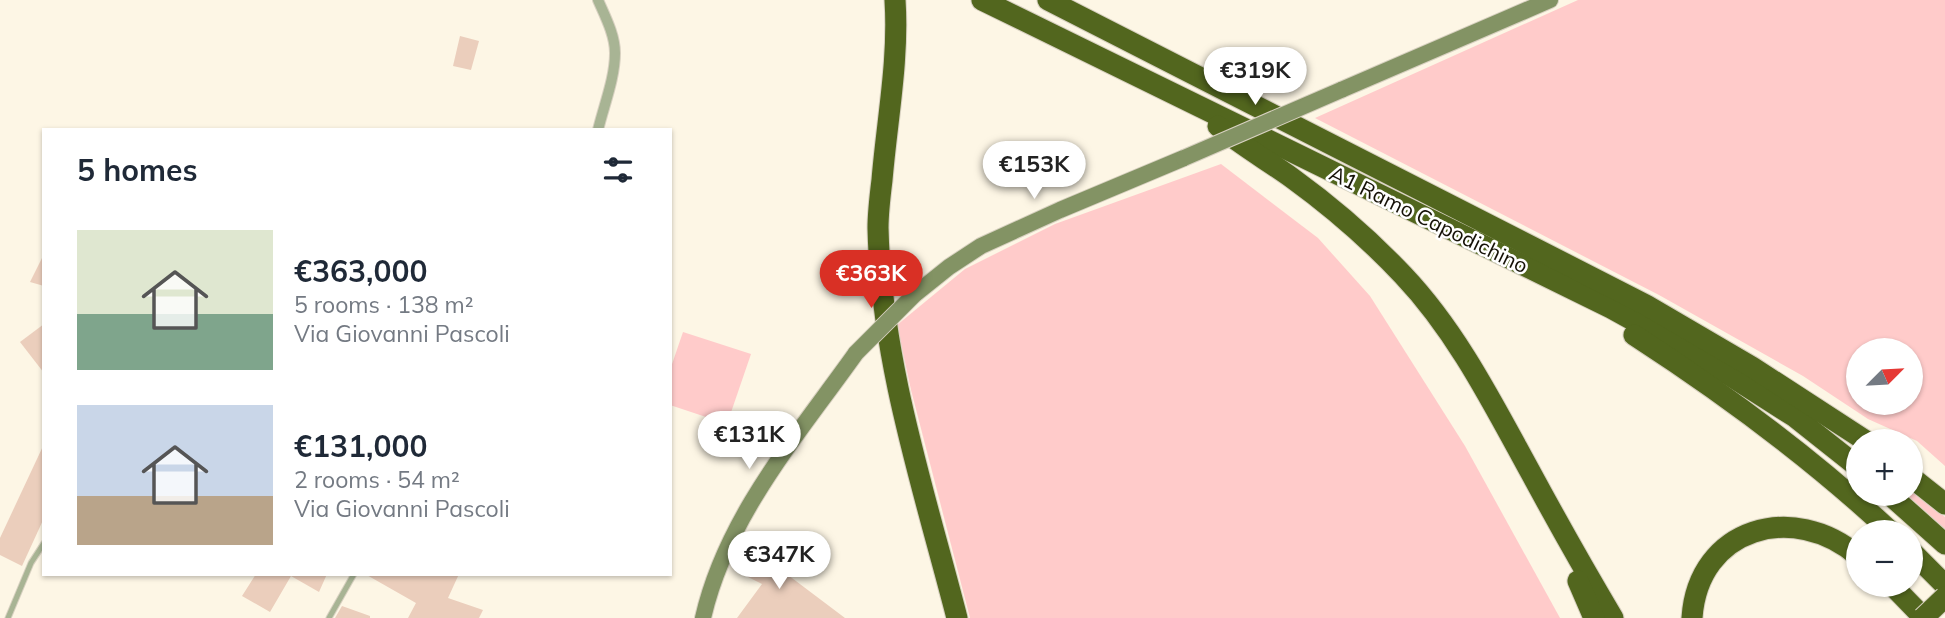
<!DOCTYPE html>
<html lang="en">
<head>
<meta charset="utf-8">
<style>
  :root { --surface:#fff; --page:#f2f2f3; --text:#1f2937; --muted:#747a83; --accent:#d93025 }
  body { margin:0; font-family:Mulish,sans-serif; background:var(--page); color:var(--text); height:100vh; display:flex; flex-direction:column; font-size:26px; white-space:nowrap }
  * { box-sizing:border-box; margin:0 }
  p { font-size:23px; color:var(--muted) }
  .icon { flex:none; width:38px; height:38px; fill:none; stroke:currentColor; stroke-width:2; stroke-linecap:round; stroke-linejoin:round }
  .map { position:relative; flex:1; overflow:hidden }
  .panel { position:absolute; left:42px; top:128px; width:630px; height:448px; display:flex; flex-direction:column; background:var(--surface); border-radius:0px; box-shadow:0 2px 5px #0004 }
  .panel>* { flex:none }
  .needle { width:46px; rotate:66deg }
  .controls { position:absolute; left:1846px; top:338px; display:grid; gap:14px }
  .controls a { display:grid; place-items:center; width:77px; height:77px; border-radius:50%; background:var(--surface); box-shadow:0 2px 5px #0004; font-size:35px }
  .price { position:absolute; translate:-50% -60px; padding:0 16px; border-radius:24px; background:#fff; color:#222; font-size:23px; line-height:46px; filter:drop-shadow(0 2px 4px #0008) }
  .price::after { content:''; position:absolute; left:50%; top:42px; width:21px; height:16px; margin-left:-10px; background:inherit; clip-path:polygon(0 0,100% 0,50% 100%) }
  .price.current { background:var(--accent); color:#fff }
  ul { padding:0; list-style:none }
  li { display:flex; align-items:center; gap:21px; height:175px; padding:0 35px }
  li span { display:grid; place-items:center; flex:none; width:196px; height:140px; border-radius:0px; color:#555 }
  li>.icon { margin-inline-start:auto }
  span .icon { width:84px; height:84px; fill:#fffc; stroke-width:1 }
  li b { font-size:30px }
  h2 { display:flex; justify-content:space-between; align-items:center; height:84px; padding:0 35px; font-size:30px }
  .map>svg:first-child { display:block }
  .green { fill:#ffcbca; fill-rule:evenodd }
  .building { fill:#ebcebc }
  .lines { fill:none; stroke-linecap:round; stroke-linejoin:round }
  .lane-casing { stroke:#d8d1c1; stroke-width:7 }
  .street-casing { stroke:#d8d1c1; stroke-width:12 }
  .secondary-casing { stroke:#d8d1c1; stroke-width:18 }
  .highway-casing { stroke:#d8d1c1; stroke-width:23 }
  .lane { stroke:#a8b494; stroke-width:5 }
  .street { stroke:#a8b494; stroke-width:10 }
  .secondary { stroke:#839364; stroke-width:16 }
  .highway { stroke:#52661e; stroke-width:21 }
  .secondary-bridge-casing { stroke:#d8d1c1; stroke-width:18; stroke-linecap:butt }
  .highway-bridge-casing { stroke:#d8d1c1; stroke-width:23; stroke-linecap:butt }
  .secondary-bridge { stroke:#839364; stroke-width:16 }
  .highway-bridge { stroke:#52661e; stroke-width:21 }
  .labels { text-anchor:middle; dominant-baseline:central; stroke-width:5; stroke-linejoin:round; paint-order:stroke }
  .street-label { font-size:21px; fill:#151107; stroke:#fff }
</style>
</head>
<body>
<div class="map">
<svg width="1945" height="618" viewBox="0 0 1945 618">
  <rect width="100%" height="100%" fill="#fdf6e5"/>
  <g class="green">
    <path d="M1578,0H1945V466L1917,441L1868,419L1803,376L1659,295L1315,118ZM1911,350V402H1858V350Z"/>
    <polygon points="1221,164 1318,238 1370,296 1465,446 1560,618 970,618 911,390 897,325 965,269 1055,224"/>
    <polygon points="683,332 751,354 727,424 670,405 670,370"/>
    <polygon points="1911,489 1945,517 1945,529 1906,494 1911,494"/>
  </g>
  <g class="building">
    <polygon points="460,36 479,41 471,70 453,66"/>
    <polygon points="44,254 44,286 30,282"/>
    <polygon points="44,324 44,373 20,342"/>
    <polygon points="44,444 44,518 22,566 0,555 0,538"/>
    <polygon points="754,543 778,560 776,566 845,618 737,618 762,584 734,570"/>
    <polygon points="256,574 327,574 319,592 291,576 270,612 242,596"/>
    <polygon points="365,574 459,574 448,598 483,610 479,618 408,618 416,603"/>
    <polygon points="342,606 370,616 370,618 335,618"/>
  </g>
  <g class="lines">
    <g class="lane-casing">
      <g id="lane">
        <polyline points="8,618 31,563 44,543"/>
        <polyline points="329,618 354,574"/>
      </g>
    </g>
    <g class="street-casing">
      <path id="street" d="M598,0C605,16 615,35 615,53C615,78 604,105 598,130"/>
    </g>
    <g class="secondary-casing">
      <g id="secondary">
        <polyline points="1341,90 1550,0"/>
        <polyline points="914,295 949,267 981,246 1060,210 1184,158"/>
        <path d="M703,618C726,517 797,436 856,353"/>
      </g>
    </g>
    <g class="highway-casing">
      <g id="highway">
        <path d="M895,0C899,60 887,120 882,180C880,196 878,212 878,228C881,361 924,490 957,618"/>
        <polyline points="982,0 1611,308 1707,361 1795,417 1858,467"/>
        <polyline points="1048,0 1646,305 1752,367 1866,441"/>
        <path d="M1218,126C1242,146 1267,160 1292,178C1332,207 1369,239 1403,275C1458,333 1494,406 1532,475C1558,523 1585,571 1613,618"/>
        <path d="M1634,335C1725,394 1811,457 1891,532"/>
        <polyline points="1911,477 1945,504"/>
        <polyline points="1889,494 1945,544"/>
        <polyline points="1911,551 1945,585"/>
        <polyline points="1578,581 1594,618"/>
        <polyline points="1891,584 1924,618"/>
        <path d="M1692,618C1698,527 1794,501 1858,556"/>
      </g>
    </g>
    <use href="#lane" class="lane"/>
    <use href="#street" class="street"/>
    <use href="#secondary" class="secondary"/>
    <use href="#highway" class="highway"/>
    <g class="secondary-bridge-casing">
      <g id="secondary-bridge">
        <polyline points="1184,158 1341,90"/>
        <polyline points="856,353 914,295"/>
      </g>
    </g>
    <g class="highway-bridge-casing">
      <polyline id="highway-bridge" points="1923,618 1945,597"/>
    </g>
    <use href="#secondary-bridge" class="secondary-bridge"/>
    <use href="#highway-bridge" class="highway-bridge"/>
  </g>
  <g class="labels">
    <g class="street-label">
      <text transform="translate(1429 219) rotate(26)">A1 Ramo Capodichino</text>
    </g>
  </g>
</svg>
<div class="controls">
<a><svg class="needle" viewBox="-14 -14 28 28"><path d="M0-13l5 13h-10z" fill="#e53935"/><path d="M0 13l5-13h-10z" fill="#747a83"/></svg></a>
<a>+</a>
<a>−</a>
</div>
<b class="price" style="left:1255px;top:107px">€319K</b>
<b class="price" style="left:1034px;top:201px">€153K</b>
<b class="price current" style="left:871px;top:310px">€363K</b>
<b class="price" style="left:749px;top:471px">€131K</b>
<b class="price" style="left:779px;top:591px">€347K</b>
<section class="panel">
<h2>5 homes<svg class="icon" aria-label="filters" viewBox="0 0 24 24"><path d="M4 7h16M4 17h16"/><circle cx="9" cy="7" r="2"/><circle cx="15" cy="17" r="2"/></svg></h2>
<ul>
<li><span style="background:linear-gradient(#dfe7d0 60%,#7fa58c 0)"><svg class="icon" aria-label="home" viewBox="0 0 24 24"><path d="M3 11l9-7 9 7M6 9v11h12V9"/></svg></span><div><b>€363,000</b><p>5 rooms · 138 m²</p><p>Via Giovanni Pascoli</p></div></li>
<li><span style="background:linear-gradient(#c9d6e8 65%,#b9a48a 0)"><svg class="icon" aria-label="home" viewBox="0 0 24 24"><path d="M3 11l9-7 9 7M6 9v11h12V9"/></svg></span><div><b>€131,000</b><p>2 rooms · 54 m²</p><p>Via Giovanni Pascoli</p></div></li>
</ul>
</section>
</div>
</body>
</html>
